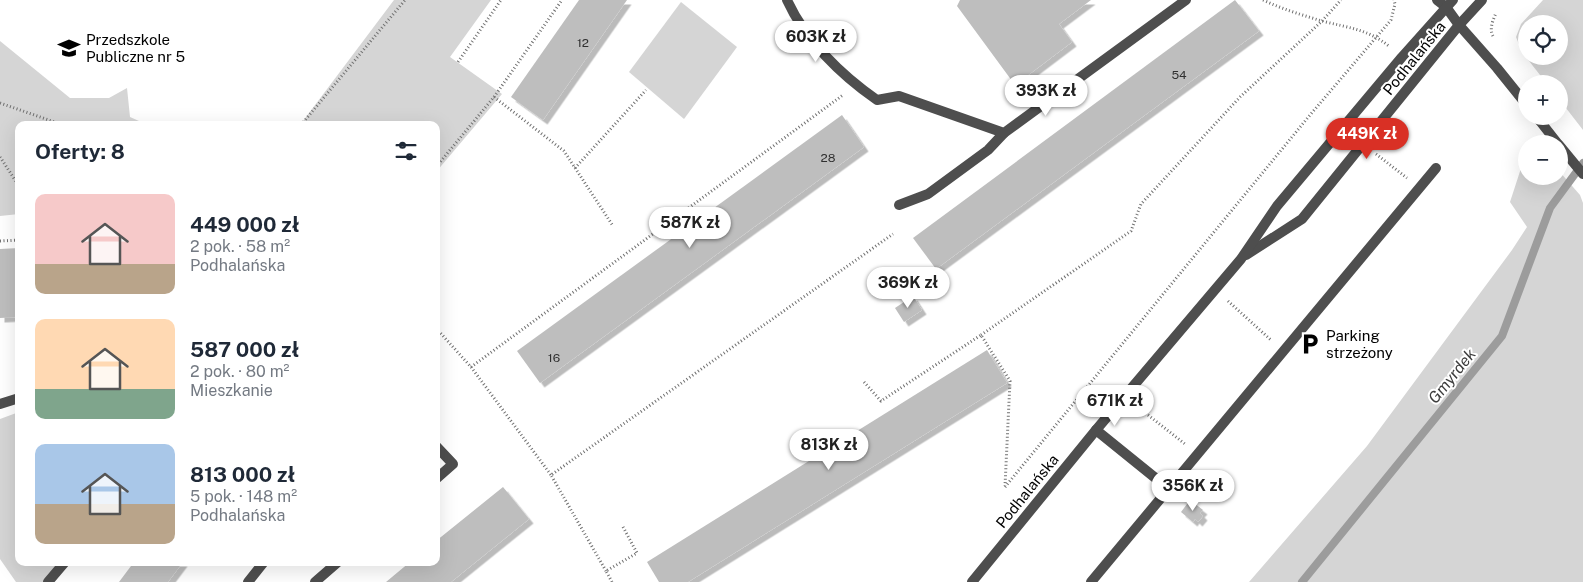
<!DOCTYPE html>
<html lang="pl">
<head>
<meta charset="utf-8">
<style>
  :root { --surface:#fff; --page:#f6f6f7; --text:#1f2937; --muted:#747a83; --accent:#d93025 }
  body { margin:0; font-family:"Public Sans",sans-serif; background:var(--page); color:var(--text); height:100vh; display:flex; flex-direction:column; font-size:19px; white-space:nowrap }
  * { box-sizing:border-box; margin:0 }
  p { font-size:16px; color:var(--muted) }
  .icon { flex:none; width:28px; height:28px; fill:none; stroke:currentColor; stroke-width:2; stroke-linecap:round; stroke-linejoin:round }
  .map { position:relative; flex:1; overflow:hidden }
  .drawer { position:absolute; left:15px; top:121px; width:425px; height:445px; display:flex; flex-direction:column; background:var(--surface); border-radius:10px; box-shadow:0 5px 20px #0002 }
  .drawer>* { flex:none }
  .controls { position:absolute; left:1518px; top:15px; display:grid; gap:10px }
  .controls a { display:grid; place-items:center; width:50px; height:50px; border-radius:50%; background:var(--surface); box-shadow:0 5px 20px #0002; font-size:25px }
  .price { position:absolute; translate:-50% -42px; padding:0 11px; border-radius:18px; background:#fff; color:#222; font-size:16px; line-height:32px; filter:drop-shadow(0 1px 2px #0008) }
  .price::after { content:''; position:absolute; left:50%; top:30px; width:15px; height:11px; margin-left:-8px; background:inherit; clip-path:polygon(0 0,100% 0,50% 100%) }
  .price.on { background:var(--accent); color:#fff }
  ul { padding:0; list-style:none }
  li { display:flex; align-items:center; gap:15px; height:125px; padding:0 20px }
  li span { display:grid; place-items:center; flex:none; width:140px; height:100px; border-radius:10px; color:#555 }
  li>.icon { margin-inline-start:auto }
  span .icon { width:60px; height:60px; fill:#fffc; stroke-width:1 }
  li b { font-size:21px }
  h2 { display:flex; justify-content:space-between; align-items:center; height:60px; padding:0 20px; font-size:21px }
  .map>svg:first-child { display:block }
  .green { fill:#d5d5d5; fill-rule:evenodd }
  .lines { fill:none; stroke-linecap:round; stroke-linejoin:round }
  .stream { stroke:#9c9c9c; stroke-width:8 }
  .building { fill:#bebebe; filter:url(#shadow) }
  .path { stroke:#707070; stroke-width:3; stroke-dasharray:1 2.5; stroke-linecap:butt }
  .service { stroke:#4e4e4e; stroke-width:10 }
  .minor { stroke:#4e4e4e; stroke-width:10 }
  .tertiary { stroke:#4e4e4e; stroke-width:10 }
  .labels { text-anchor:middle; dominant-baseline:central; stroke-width:4; stroke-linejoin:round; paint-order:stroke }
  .number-label { font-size:12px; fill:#303030 }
  .poi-label { font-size:15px; fill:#000; stroke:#fff; text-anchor:start }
  .street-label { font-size:15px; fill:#000; stroke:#fff }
  .water-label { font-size:16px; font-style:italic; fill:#3d3d3d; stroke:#fff }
</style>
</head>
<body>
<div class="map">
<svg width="1583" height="582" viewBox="0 0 1583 582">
  <defs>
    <filter id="shadow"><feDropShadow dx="4.5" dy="4.5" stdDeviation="0" flood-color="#0004"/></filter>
  </defs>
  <rect width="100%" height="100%" fill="#fff"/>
  <g class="green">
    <polygon points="394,0 491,0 450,57 502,94 436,172 436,125 300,125"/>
    <path d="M1543,0H1583V130L1559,99V84H1547L1522,52L1516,37L1521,24ZM1526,24H1559V56H1526Z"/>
    <polygon points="681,2 737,47 684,119 629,72"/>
    <polygon points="0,41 70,98 109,98 127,88 130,117 148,125 19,125 19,214 0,216"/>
    <polygon points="1525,156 1526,156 1526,176 1559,176 1559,171 1580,195 1583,203 1583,582 1249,582 1367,446 1512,250 1527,227 1510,202"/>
    <polygon points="19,412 19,562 63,563 48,582 16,582 0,559 0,419"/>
  </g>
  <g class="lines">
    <polyline class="stream" points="1302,582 1502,336 1550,208 1583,163"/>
  </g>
  <g class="building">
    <polygon points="579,0 627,0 543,120 511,97"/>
    <polygon points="960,0 1091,0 1059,24 1072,42 1015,85 957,6"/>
    <polygon points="1235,0 1259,31 936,269 913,238"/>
    <polygon points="842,115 864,147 540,383 517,351"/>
    <polygon points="19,248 19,317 0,318 0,249"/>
    <polygon points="913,296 922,310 904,322 895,308"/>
    <polygon points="987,350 1007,383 688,582 659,582 647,562"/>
    <polygon points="503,487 529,519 451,582 386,582 410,562 436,562 436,541"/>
    <polygon points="1190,500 1203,510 1200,513 1203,516 1198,522 1195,519 1193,522 1181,512"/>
    <polygon points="134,562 183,562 168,582 119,582"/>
  </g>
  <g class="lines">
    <g class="path">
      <path d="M1263,0C1282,9 1302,15 1322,21C1349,28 1368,29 1390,47"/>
      <path d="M1493,36C1489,29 1493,20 1496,13"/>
      <polyline points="458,62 501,0"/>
      <polyline points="494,97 562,0"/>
      <polyline points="0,103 63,125"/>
      <polyline points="301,125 405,0"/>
      <polyline points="1376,154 1407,178"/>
      <polyline points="0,157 19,186"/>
      <polyline points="436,167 494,97 564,151 613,226"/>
      <polyline points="575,168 646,90"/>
      <polyline points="0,241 19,240"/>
      <polyline points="1228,301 1272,341"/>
      <polyline points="436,328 471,367 551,475"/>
      <polyline points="981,335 1131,231 1141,204 1240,97 1322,21 1341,0"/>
      <polyline points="471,367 843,95"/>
      <polyline points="864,382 881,401 981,335 1010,381 1005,486"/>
      <polyline points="1148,415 1185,444"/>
      <polyline points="1005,487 1310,115 1391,20 1395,4 1394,0"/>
      <polyline points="606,571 551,475 893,234"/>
      <polyline points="612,582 606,571 637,553 622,525"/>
    </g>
    <g class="service">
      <polyline points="899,205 928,194 988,150 1004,133"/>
      <polyline points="0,404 19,398"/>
      <polyline points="1096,430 1169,489"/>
      <polyline points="436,446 453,464 436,479"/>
      <polyline points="48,582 65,562"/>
      <polyline points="248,582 264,562"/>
      <polyline points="315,582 338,562"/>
      <polyline points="1091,582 1436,168"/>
    </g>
    <g class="minor">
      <path d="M787,0C805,40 841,75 877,100L899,96L1004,133L1186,0"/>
      <polyline points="1459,25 1497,68 1526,104"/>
      <polyline points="1536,116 1558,144"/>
      <polyline points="1559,145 1583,174"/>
    </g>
    <g class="tertiary">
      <polyline points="1437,0 1446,7 1459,25"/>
      <polyline points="1246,255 1302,219 1459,25 1482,0"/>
      <polyline points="972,582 1096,430 1241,259 1277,206 1402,57 1453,0"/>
    </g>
  </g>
  <defs>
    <g id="school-bare" transform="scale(1.725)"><path d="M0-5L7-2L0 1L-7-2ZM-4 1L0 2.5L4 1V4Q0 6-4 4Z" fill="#000" stroke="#fff" stroke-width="2.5" paint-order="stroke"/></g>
    <g id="parking-bare" transform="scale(1.725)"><path d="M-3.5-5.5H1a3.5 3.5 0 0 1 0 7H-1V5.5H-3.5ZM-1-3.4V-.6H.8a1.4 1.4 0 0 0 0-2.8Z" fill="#000" stroke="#fff" stroke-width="2.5" paint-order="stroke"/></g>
  </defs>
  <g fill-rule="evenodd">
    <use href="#school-bare" x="69" y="48"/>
    <use href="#parking-bare" x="1310" y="344"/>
  </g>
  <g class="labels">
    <g class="number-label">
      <text x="583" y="43">12</text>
      <text x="1179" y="75">54</text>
      <text x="828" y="158">28</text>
      <text x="554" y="358">16</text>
    </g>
    <g class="poi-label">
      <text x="86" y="39">Przedszkole<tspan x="86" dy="17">Publiczne nr 5</tspan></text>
      <text x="1326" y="335">Parking<tspan x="1326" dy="17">strzeżony</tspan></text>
    </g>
    <g class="street-label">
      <text transform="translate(1414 58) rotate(-51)">Podhalańska</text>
      <text transform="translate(1027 491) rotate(-51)">Podhalańska</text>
    </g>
    <g class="water-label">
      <text transform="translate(1452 376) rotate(-51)">Gmyrdek</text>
    </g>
  </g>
</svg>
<div class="controls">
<a><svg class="icon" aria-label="locate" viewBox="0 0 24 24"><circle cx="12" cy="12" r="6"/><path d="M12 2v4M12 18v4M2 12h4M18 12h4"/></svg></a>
<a>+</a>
<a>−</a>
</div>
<b class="price" style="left:816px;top:63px">603K zł</b>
<b class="price" style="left:1046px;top:117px">393K zł</b>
<b class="price on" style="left:1367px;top:160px">449K zł</b>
<b class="price" style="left:690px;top:249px">587K zł</b>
<b class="price" style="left:908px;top:309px">369K zł</b>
<b class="price" style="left:1115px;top:427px">671K zł</b>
<b class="price" style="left:829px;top:471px">813K zł</b>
<b class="price" style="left:1193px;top:512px">356K zł</b>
<section class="drawer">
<h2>Oferty: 8<svg class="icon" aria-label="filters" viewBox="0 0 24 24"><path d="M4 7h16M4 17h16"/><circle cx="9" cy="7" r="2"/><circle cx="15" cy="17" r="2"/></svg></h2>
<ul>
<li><span style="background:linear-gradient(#f6c9c9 70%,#b9a48a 0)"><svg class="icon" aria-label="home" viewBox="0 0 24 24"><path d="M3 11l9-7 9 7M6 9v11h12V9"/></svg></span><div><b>449 000 zł</b><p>2 pok. · 58 m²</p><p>Podhalańska</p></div></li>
<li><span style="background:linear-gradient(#ffd9b3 70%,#7fa58c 0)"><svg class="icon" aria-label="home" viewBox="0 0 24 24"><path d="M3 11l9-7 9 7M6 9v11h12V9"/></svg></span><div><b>587 000 zł</b><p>2 pok. · 80 m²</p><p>Mieszkanie</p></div></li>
<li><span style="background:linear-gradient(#a9c7e8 60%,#b9a48a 0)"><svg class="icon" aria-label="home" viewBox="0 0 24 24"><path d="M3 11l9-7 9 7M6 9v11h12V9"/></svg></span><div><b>813 000 zł</b><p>5 pok. · 148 m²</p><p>Podhalańska</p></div></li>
</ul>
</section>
</div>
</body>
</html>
